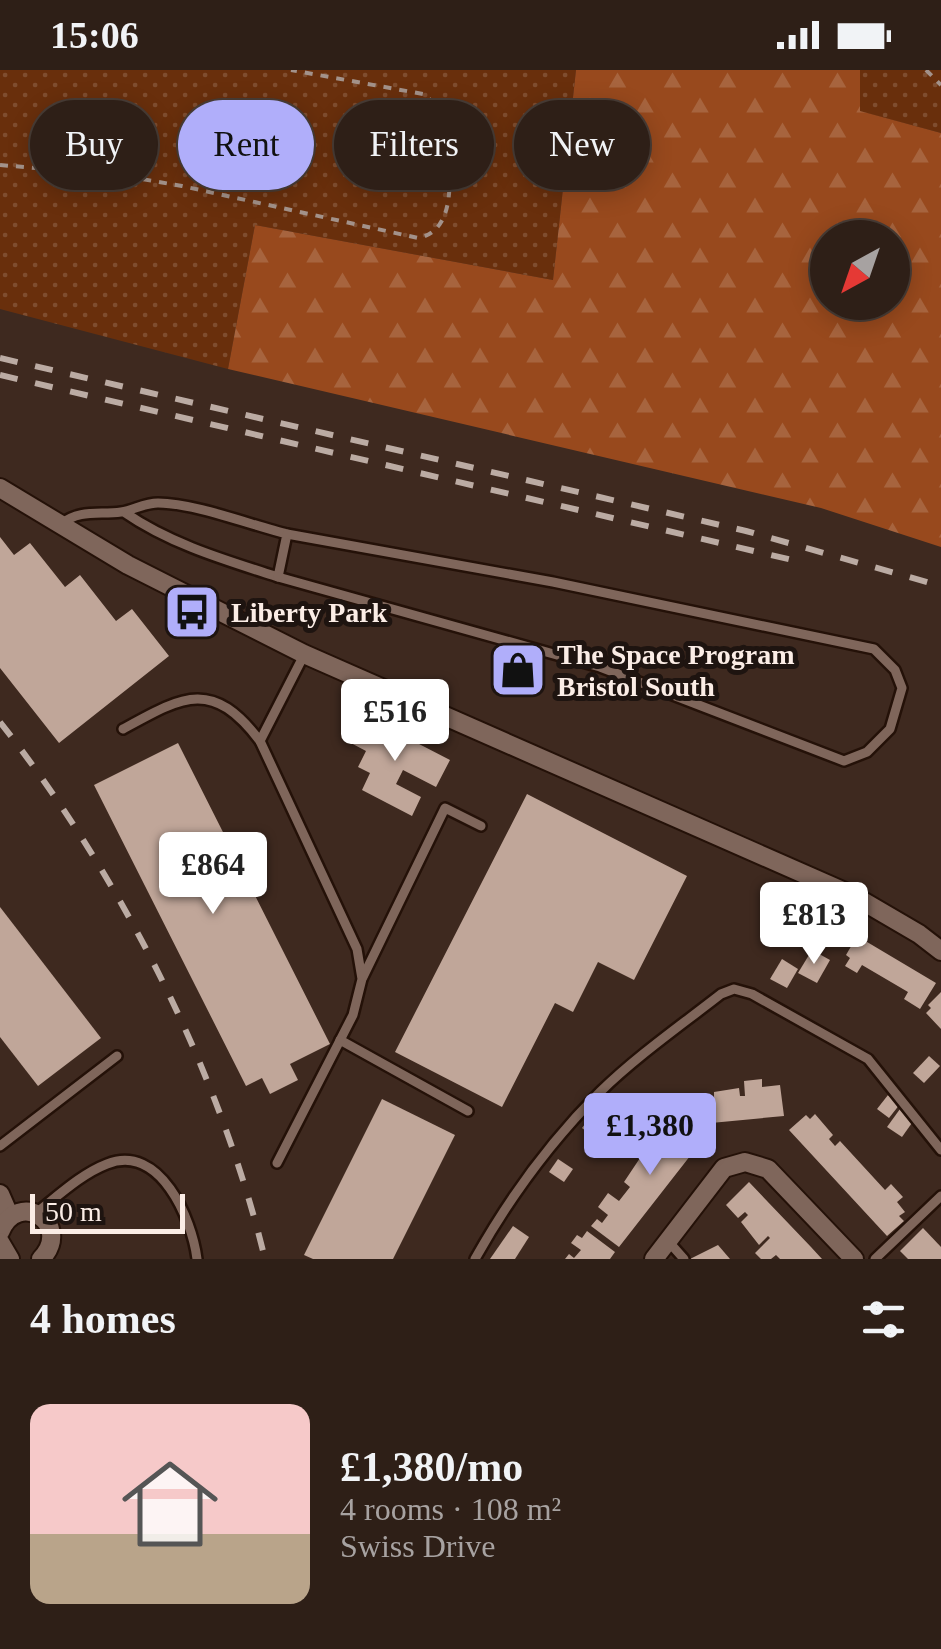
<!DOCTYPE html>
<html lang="en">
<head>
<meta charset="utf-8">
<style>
  :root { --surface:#2e1f17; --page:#362720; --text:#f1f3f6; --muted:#a7a2a1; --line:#493d36; --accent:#b0aefa }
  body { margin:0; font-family:"Times New Roman",serif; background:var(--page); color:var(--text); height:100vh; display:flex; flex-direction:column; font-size:38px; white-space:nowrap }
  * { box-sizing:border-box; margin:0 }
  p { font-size:32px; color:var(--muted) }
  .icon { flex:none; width:55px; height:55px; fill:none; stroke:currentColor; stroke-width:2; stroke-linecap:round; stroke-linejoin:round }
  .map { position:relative; height:1189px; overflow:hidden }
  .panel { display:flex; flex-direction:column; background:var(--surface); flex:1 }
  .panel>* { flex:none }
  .hud { position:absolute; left:30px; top:30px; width:882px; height:90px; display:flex; gap:20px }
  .needle { width:65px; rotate:220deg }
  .controls { position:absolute; left:810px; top:150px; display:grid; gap:20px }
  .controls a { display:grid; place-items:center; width:100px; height:100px; border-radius:50%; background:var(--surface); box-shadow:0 5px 25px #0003,0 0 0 2px var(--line); font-size:50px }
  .scale { position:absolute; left:30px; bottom:25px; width:155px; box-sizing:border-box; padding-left:10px; border:5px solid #fbede6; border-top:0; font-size:28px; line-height:35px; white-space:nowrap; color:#fbede6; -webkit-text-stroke:8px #1e1410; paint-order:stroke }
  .price { position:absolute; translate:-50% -85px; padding:0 22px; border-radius:10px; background:#fff; color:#222; font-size:32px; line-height:65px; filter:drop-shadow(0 2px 5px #0008) }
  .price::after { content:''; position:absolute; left:50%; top:60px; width:30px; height:22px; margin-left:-15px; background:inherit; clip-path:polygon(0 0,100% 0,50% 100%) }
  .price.on { background:var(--accent); color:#111 }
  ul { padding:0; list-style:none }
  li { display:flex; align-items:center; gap:30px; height:250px; padding:0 30px }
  li span { display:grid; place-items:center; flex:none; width:280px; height:200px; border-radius:20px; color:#555 }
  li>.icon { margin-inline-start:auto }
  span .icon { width:120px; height:120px; fill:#fffc; stroke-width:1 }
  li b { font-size:42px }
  h2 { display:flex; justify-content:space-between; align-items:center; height:120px; padding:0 30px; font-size:42px }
  .tag { padding:0 35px; border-radius:45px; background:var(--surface); box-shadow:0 5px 25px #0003,0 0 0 2px var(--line); font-size:35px; line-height:90px }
  .tag.on { background:var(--accent); color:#111 }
  .status { display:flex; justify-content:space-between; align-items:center; height:70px; padding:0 50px; background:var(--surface); direction:ltr }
  .status svg { height:28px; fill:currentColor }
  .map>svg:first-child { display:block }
  .grass { fill:url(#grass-dots) }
  .forest { fill:url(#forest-firs); fill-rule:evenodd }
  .building { fill:#c0a699 }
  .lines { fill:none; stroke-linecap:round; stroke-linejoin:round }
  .lane-casing { stroke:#241108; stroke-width:14 }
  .street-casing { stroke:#241108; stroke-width:22 }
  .path { stroke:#a3928a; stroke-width:4; stroke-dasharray:8 8; stroke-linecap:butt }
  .lane { stroke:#7f665b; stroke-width:9 }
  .street { stroke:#7f665b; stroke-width:18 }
  .rail { stroke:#bbaba3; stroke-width:6; stroke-dasharray:18 18; stroke-linecap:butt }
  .labels { text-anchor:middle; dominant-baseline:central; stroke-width:10; stroke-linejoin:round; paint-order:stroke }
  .poi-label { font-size:28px; font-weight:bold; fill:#fbede6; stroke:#1e1410; text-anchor:start }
</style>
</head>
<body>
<div class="status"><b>15:06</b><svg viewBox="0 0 49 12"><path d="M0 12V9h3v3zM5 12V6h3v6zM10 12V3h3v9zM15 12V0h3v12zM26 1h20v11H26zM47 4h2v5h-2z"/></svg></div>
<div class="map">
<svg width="941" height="1189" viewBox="0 0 941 1189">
  <defs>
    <pattern id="grass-dots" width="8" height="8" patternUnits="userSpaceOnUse" patternTransform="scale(2.5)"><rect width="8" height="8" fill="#692f0c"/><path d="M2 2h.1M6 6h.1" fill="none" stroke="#7f4d2f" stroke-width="1.8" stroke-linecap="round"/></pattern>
    <pattern id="forest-firs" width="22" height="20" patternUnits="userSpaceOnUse" patternTransform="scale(2.5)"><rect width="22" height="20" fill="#98491d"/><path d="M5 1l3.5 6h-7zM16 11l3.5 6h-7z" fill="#a7643e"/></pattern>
  </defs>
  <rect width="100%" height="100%" fill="#3e291f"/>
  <g class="grass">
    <polygon points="0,0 576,0 553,210 255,155 228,299 0,239"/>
    <polygon points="860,0 941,0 941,63 859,41"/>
  </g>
  <path class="forest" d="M576,0H860V41L941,63V477L821,438L228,299L255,155L553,210ZM828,168H892V232H828Z"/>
  <g class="building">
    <polygon points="0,467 14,485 30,473 65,517 80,505 116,551 132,539 169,586 59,673 0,598"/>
    <polygon points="363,645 450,690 436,717 403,700 396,714 421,727 412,746 362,720 370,703 358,697 366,681 349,672"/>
    <polygon points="178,673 330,974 290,994 298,1010 270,1024 262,1008 246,1016 94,715"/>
    <polygon points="527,724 687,806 634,910 598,892 573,942 555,933 502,1037 395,982"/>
    <polygon points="0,837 101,968 38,1016 0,967"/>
    <polygon points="857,866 936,913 920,939 904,929 908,922 862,895 857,903 845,896 850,888 846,885"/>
    <polygon points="812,880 830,890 817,913 798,903"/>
    <polygon points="782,889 798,899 787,918 770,909"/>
    <polygon points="941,922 941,959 926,943 931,938 928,935"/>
    <polygon points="929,986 940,996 924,1013 913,1003"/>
    <polygon points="762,1009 762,1017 780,1015 784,1046 711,1053 709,1029 714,1028 714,1022 739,1018 740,1026 745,1026 744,1011"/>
    <polygon points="888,1025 900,1034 889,1048 877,1039"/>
    <polygon points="382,1029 455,1065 393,1189 313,1189 304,1185"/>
    <polygon points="608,1034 623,1046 602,1074 582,1058 592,1045 597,1049"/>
    <polygon points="900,1039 914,1050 902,1067 887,1057"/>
    <polygon points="680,1041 708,1063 619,1177 591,1156 597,1149 602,1153 608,1145 598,1137 608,1123 619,1131 630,1117 624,1112 644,1082 647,1084 662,1064 656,1060 662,1052 674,1060 680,1052 674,1048"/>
    <polygon points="815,1044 833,1065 829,1069 835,1076 840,1071 885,1120 891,1114 903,1127 897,1132 905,1142 899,1146 904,1151 887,1166 789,1060 806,1045 810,1049"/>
    <polygon points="558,1089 573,1099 564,1112 549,1102"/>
    <polygon points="749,1112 811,1177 822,1189 780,1189 776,1185 771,1189 761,1189 755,1183 770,1168 768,1166 759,1175 741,1152 748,1145 745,1142 738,1148 726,1135"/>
    <polygon points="513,1156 529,1167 515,1189 490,1189"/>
    <polygon points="923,1158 941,1177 941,1189 908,1189 900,1181"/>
    <polygon points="587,1161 615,1182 610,1189 565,1189 569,1184 574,1188 581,1180 571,1173 577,1165 582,1168"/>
    <polygon points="718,1175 730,1189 690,1189"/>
  </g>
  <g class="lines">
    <g class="lane-casing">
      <g id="lane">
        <path d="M61,454C80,439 99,445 121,442C134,440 144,433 158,433C194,433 251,455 287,464L278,507C225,490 170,474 124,442"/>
        <polyline points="278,507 600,597 844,691 867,682 890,659 902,618 895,600 874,579 553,512 287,464"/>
        <path d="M123,659C183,626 212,608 260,671L357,879L362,909L353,945L277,1093"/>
        <polyline points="260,671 304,585"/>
        <polyline points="363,907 445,738 481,756"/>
        <polyline points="340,970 468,1041"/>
        <polyline points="0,1076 117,986"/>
        <path d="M36,1143C58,1126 81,1104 107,1094C160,1073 192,1149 197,1189"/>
        <polyline points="668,1171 684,1189"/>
        <path d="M475,1189C508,1130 552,1070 600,1022C637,986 680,956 721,924L734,919L752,924L868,989L941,1080"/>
        <polyline points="875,1189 941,1126"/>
      </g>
    </g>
    <g class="street-casing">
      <g id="street">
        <polyline points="0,418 128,495 304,584 854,826 919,864 941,881"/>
        <polyline points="0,1124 10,1147"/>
        <path d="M0,1162C18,1118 74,1154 41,1189"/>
        <polyline points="0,1172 10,1189"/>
        <polyline points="654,1189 724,1098 745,1092 768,1099 854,1189"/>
      </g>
    </g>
    <g class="path">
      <polyline points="926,0 941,15"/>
      <path d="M0,95L119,105L182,116L418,168C467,159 446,72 439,37L423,24L291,0"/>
    </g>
    <use href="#lane" class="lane"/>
    <use href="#street" class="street"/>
    <g class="rail">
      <polyline points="0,288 746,461 941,516"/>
      <polyline points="0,305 801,492"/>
      <path d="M0,652C120,805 219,999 265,1189"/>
    </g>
  </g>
  <defs>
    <g id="bus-square" transform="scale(2.875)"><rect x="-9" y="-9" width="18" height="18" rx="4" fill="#b0aefa" stroke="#1e1410"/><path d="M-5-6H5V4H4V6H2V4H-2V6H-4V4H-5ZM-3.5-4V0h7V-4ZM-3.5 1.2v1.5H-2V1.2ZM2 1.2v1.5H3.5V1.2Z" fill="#111"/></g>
    <g id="shop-square" transform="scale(2.875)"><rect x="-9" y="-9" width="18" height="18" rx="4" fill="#b0aefa" stroke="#1e1410"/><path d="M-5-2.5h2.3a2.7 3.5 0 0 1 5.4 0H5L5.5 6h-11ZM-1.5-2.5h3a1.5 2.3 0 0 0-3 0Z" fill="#111"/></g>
  </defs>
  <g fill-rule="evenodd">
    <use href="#bus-square" x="192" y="542"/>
    <use href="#shop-square" x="518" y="600"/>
  </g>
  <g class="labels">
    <g class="poi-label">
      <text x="231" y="542">Liberty Park</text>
      <text x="557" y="584">The Space Program<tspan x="557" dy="32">Bristol South</tspan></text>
    </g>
  </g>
</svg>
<div class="controls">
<a><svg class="needle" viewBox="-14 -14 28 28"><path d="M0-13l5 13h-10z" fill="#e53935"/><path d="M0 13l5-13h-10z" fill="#a7a2a1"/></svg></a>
</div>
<div class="scale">50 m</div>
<b class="price" style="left:395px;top:694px">£516</b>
<b class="price" style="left:213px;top:847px">£864</b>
<b class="price" style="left:814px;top:897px">£813</b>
<b class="price on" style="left:650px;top:1108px">£1,380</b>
<div class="hud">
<a class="tag">Buy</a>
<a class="tag on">Rent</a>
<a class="tag">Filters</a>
<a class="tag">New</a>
</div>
</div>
<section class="panel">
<h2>4 homes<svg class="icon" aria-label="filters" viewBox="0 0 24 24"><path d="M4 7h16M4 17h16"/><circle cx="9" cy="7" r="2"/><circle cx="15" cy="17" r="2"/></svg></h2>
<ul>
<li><span style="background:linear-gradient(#f6c9c9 65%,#b9a48a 0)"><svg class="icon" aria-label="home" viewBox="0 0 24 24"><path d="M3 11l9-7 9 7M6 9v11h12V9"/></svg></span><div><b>£1,380/mo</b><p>4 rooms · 108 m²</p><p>Swiss Drive</p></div></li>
</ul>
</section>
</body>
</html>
